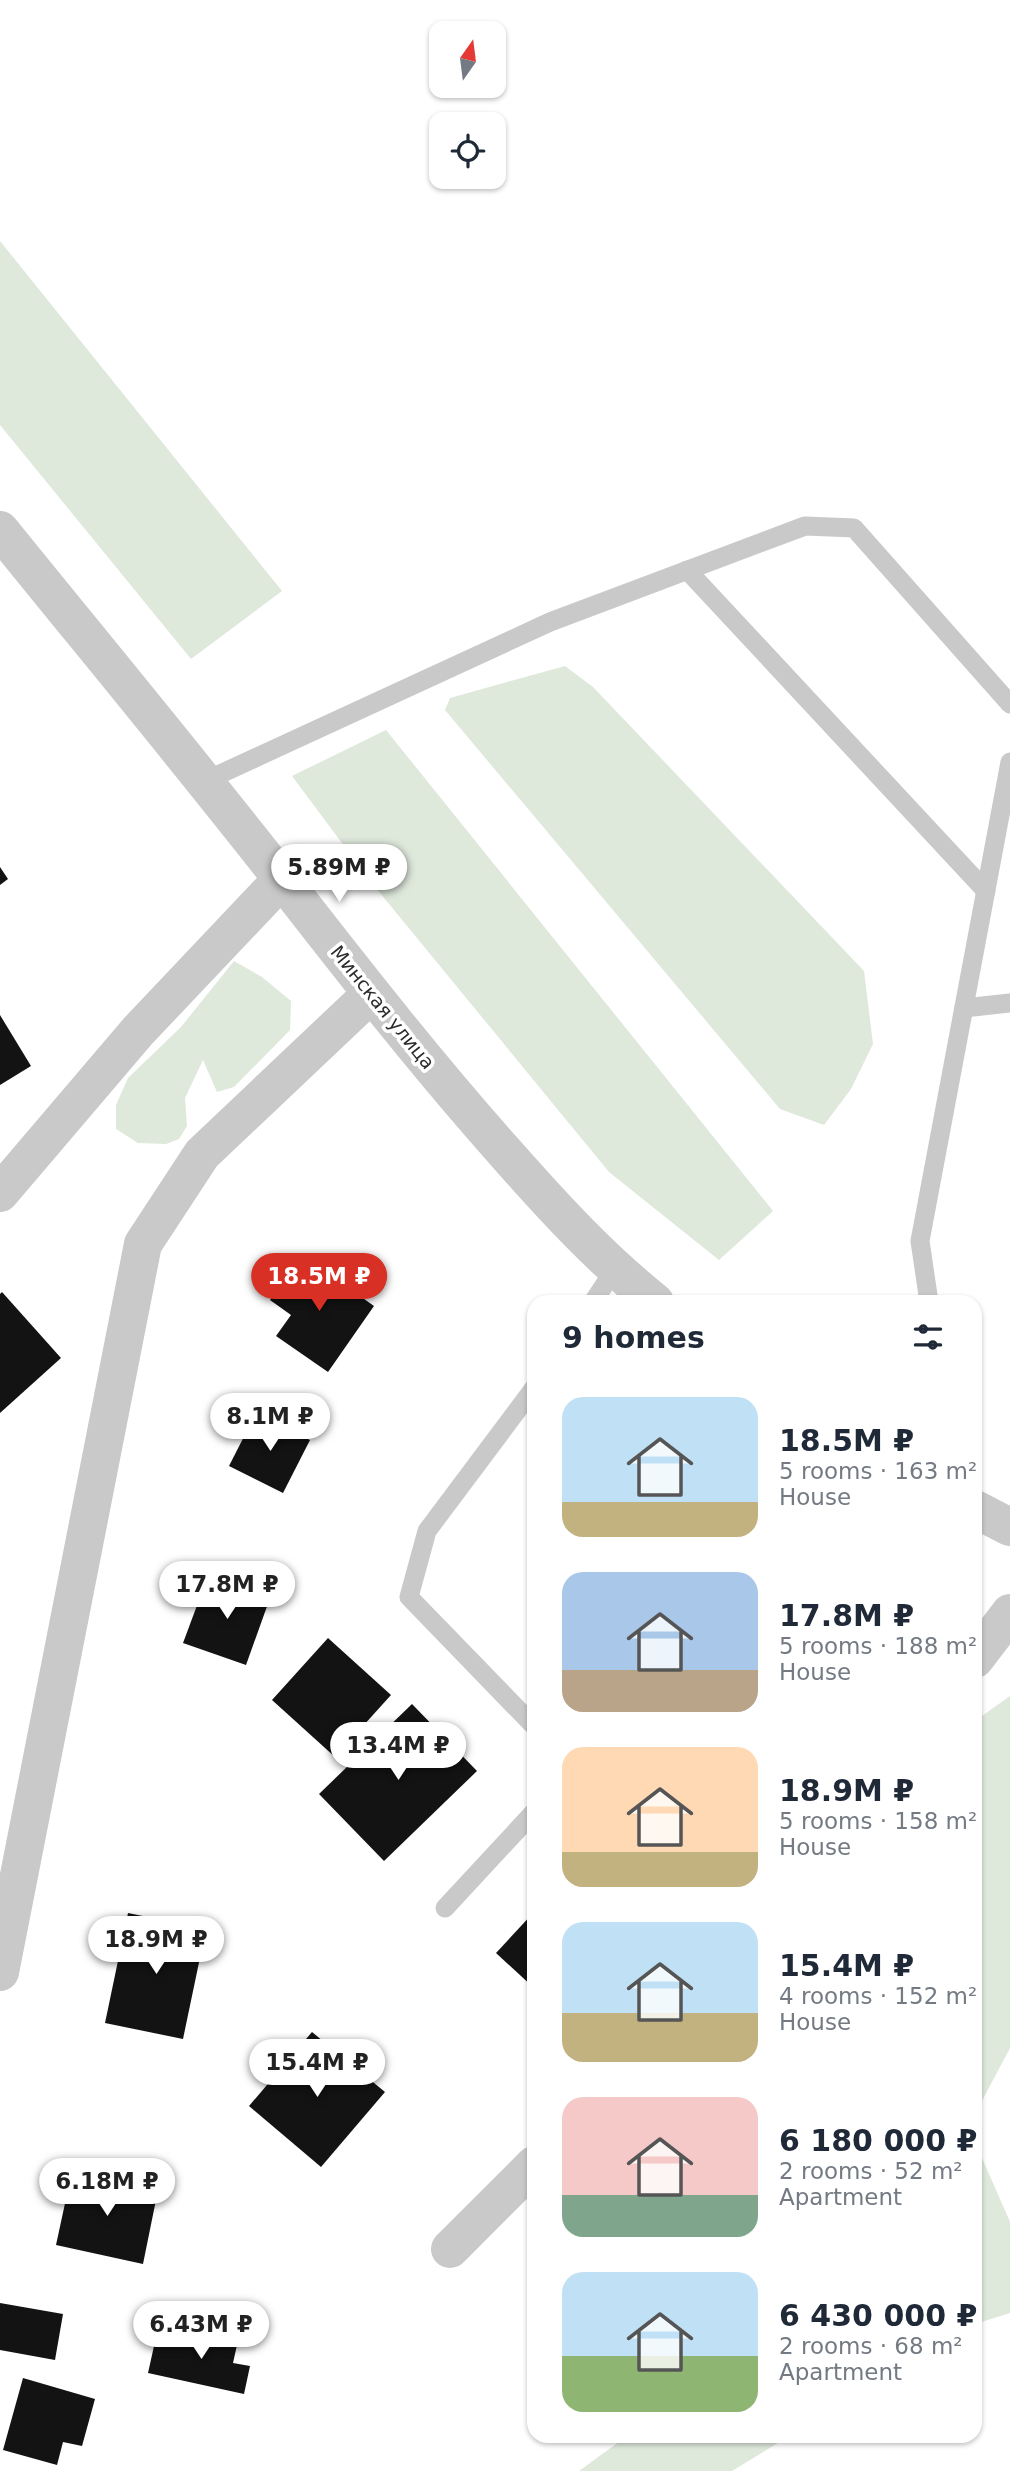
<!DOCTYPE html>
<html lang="en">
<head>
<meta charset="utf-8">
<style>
  :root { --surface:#fff; --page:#f6f6f7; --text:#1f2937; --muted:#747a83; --accent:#d93025 }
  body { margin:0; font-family:"DejaVu Sans",sans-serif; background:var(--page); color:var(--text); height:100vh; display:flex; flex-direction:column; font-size:26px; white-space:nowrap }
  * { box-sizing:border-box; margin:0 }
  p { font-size:23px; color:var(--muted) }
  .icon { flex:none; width:38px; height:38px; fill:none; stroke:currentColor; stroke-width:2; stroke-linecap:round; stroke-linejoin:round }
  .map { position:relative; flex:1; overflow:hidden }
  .drawer { position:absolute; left:527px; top:1295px; width:455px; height:1148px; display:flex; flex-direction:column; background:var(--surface); border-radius:21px; box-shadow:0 2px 5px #0004 }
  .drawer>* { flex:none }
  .needle { width:46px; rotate:14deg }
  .buttons { position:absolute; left:429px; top:21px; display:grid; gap:14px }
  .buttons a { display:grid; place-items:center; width:77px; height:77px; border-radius:14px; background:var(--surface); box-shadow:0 2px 5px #0004; font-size:35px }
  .price { position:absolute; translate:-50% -60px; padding:0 16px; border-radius:24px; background:#fff; color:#222; font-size:23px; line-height:46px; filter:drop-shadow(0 2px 4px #0008) }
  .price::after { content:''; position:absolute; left:50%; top:42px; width:21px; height:16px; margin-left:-10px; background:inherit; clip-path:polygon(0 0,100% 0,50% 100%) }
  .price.selected { background:var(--accent); color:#fff }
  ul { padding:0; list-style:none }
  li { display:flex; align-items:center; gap:21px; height:175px; padding:0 35px }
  li span { display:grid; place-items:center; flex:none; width:196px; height:140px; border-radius:21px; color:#555 }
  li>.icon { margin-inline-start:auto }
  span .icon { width:84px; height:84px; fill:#fffc; stroke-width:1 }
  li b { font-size:30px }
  h2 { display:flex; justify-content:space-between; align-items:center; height:84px; padding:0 35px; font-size:30px }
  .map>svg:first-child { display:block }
  .green { fill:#dee8db }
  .building { fill:#131313 }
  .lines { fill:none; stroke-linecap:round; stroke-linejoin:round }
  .lane { stroke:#c9c9c9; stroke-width:19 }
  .street { stroke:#c9c9c9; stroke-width:38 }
  .labels { text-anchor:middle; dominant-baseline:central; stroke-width:7; stroke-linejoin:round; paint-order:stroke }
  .street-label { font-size:19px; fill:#2c2c2c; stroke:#fff }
</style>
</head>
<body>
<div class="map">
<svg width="1010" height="2471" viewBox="0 0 1010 2471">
  <rect width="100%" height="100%" fill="#fff"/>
  <g class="green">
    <polygon points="0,241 282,591 191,659 0,425"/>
    <polygon points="565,666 593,687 864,971 873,1044 851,1089 824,1125 780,1109 445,710 450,698"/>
    <polygon points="386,730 773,1211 719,1260 609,1172 371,882 292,776"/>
    <polygon points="234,961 262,977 291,1001 290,1030 234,1087 217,1092 203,1060 185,1098 187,1126 179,1139 166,1144 138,1143 116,1129 116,1105 128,1078 181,1027"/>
    <polygon points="1010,1696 1010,2048 975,2114 975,1721"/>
    <polygon points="975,2142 1010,2222 1010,2313 975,2324"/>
    <polygon points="627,2436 781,2436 781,2441 732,2471 579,2471"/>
  </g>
  <g class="building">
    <polygon points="0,867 8,879 0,885"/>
    <polygon points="0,1015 31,1066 0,1085"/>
    <polygon points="302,1255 374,1306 328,1372 276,1336 291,1315 270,1300"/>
    <polygon points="2,1292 61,1358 0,1413 0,1294"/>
    <polygon points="256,1413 310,1440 283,1493 229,1466"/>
    <polygon points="208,1576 270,1598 246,1665 183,1643"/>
    <polygon points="328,1638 391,1695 335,1757 272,1700"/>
    <polygon points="412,1704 477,1771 384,1861 319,1794"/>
    <polygon points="534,1912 534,1988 496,1953"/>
    <polygon points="128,1913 206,1929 183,2039 105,2023"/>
    <polygon points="312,2032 385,2092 321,2167 249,2106"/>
    <polygon points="72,2171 158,2190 143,2264 56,2245"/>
    <polygon points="0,2303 63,2314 55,2360 0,2350"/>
    <polygon points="199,2327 239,2336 233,2363 250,2366 244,2394 148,2373 156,2337 195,2345"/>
    <polygon points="23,2378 95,2399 82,2446 63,2442 57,2465 3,2450"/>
  </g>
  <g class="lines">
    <g class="lane">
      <polyline points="687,570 986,891"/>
      <polyline points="205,781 550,622 805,526 854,528 1010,704"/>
      <polyline points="964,1008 1010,1003"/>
      <polyline points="593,1302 615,1269"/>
      <polyline points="929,1302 920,1241 1010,762"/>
      <polyline points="534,1388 427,1531 409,1597 534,1726"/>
      <polyline points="445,1908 534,1812"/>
    </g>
    <g class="street">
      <path d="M0,530C98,651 197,770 292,892C362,982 433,1072 509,1157C555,1209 601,1259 655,1302"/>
      <polyline points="0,1193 138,1031 282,879"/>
      <polyline points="975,1509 1010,1527"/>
      <polyline points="975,1659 1010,1613"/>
      <polyline points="0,1972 143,1244 202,1154 371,994"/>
      <polyline points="450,2249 534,2165"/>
    </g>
  </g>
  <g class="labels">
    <g class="street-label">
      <text transform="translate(383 1007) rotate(51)">Минская улица</text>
    </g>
  </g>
</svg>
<div class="buttons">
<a><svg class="needle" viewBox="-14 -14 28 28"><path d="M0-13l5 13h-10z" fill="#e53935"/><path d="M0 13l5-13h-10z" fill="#747a83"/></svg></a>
<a><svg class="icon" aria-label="locate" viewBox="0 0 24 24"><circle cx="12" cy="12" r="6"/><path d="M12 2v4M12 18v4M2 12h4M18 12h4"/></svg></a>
</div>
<b class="price" style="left:339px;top:904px">5.89M ₽</b>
<b class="price selected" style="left:319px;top:1313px">18.5M ₽</b>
<b class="price" style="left:270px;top:1453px">8.1M ₽</b>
<b class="price" style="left:227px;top:1621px">17.8M ₽</b>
<b class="price" style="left:398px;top:1782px">13.4M ₽</b>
<b class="price" style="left:156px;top:1976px">18.9M ₽</b>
<b class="price" style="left:317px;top:2099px">15.4M ₽</b>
<b class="price" style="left:107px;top:2218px">6.18M ₽</b>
<b class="price" style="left:201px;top:2361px">6.43M ₽</b>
<section class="drawer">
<h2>9 homes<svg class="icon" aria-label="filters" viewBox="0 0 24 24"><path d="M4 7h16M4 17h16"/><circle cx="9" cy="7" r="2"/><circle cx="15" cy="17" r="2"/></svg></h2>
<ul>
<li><span style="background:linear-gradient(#bfe0f5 75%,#c2b280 0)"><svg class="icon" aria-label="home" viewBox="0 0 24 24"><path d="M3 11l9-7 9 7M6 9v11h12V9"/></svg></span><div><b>18.5M ₽</b><p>5 rooms · 163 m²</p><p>House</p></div></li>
<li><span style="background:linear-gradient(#a9c7e8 70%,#b9a48a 0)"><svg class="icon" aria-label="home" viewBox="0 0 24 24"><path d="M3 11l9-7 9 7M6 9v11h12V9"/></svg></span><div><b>17.8M ₽</b><p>5 rooms · 188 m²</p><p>House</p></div></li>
<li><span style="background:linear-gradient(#ffd9b3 75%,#c2b280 0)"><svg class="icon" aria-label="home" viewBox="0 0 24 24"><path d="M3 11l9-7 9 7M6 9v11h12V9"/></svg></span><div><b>18.9M ₽</b><p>5 rooms · 158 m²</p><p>House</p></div></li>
<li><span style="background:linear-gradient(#bfe0f5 65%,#c2b280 0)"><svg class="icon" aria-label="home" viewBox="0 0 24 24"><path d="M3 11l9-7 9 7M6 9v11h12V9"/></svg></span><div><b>15.4M ₽</b><p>4 rooms · 152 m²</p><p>House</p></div></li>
<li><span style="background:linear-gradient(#f6c9c9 70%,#7fa58c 0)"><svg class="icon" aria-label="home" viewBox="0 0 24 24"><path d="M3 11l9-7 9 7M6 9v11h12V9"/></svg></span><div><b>6 180 000 ₽</b><p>2 rooms · 52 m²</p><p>Apartment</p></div></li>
<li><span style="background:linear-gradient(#bfe0f5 60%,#8fb573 0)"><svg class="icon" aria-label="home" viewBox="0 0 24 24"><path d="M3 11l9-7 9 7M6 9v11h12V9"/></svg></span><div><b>6 430 000 ₽</b><p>2 rooms · 68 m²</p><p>Apartment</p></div></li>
</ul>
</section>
</div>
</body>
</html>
